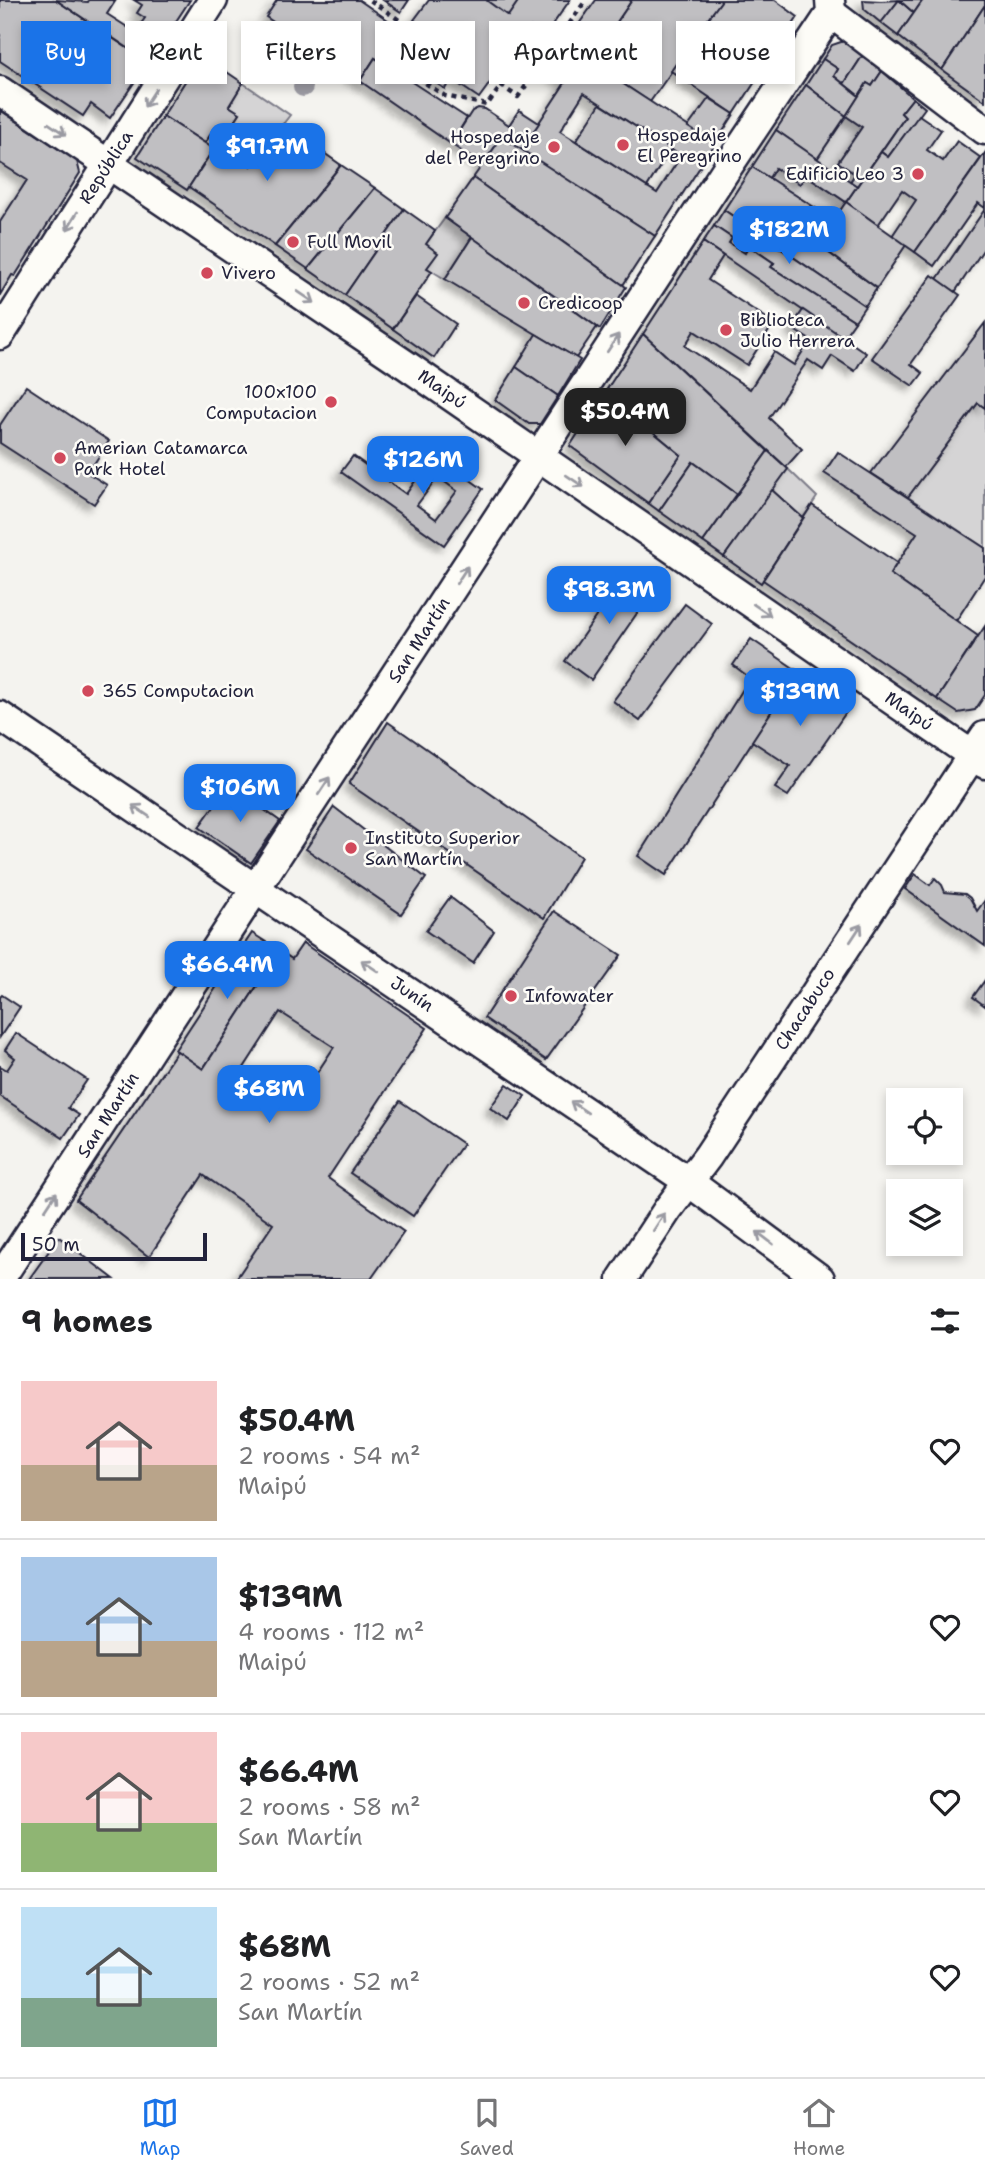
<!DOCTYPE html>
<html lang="en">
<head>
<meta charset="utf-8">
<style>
  :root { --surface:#fff; --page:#f2f2f2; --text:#202124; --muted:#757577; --line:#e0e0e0; --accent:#1a73e8 }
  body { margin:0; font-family:"Shantell Sans",sans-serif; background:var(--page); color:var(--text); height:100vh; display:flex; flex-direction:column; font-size:26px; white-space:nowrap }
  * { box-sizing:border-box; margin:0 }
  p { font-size:23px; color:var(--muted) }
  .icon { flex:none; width:38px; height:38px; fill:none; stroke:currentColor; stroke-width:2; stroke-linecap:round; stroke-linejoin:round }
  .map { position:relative; height:1279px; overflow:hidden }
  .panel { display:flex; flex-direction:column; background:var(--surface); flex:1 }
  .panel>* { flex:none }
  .top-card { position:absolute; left:21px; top:21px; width:943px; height:63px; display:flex; gap:14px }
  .fabs { position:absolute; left:886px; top:1088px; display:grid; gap:14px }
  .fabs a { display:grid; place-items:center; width:77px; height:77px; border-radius:0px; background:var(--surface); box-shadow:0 4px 10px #0003; font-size:35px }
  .scale { position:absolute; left:21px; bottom:18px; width:186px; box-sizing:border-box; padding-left:7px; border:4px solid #22223b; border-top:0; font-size:19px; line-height:24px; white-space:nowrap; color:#22223b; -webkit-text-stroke:5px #fdfcf7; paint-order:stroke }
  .price { position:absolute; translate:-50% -60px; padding:0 16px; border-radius:14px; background:var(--accent); color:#fff; font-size:23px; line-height:46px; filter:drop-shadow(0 2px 4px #0008) }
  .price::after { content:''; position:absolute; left:50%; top:42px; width:21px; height:16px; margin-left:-10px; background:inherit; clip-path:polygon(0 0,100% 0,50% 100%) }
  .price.current { background:#222; color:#fff }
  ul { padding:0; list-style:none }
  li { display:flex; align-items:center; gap:21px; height:175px; padding:0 21px }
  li+li { border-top:2px solid var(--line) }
  li span { display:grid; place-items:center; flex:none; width:196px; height:140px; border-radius:0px; color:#555 }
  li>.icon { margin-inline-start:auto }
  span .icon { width:84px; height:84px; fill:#fffc; stroke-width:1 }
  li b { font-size:30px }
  h2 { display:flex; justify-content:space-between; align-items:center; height:84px; padding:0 21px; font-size:30px }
  .pill { padding:0 24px; border-radius:0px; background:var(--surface); box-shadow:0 4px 10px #0003; font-size:24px; line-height:63px }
  .pill.current { background:var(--accent); color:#fff }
  .tabs { display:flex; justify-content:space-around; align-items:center; height:98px; border-top:2px solid var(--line); background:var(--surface); font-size:19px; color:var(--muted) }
  .tabs a { display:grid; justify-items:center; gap:4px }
  .tabs .current { color:var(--accent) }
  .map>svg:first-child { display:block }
  .green { fill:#d5d4d5; stroke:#7c7b88; stroke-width:2 }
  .building { fill:#c0bfc2; stroke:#22223b; stroke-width:2; fill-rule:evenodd; filter:url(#shadow) }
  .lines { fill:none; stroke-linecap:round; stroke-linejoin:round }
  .minor-casing { stroke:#22223b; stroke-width:33 }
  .path { stroke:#22223b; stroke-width:4.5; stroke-dasharray:5 5; stroke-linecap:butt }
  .minor { stroke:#fdfcf7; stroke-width:28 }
  .tree { fill:#9e9da5 }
  .oneway { stroke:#9a9aa2 }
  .poi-dot { fill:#d1495b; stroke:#fdfcf7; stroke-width:2.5 }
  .labels { text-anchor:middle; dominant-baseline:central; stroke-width:5; stroke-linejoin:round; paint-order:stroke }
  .poi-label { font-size:18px; fill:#22223b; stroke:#fdfcf7; text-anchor:start }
  .street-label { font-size:18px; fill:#22223b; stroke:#fdfcf7 }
</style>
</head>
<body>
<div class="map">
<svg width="985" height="1279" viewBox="0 0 985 1279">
  <defs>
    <filter id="shadow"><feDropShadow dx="-6" dy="6" stdDeviation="3.5" flood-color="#0004"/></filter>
  </defs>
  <rect width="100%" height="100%" fill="#f4f3ef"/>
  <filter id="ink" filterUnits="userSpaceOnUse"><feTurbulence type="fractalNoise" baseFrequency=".0143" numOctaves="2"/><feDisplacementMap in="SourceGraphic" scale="14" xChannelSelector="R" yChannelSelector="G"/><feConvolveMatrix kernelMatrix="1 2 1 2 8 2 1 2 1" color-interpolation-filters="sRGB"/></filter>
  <g filter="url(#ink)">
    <g class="green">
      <polygon points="243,83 290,115 251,166 218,142 214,149 205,143 214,129 225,136 240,113 229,106"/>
      <polygon points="846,116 862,127 838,162 855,174 850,182 817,159"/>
      <polygon points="775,168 800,184 806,175 846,202 834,220 769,178"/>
      <polygon points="445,218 472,237 445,279 427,268 426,244"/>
      <polygon points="978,403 985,408 985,548 908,497"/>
      <polygon points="788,469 817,497 803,518 772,490"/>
    </g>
    <g class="building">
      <polygon points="0,0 56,0 148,62 110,118 91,104 83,116 0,61"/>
      <polygon points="56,0 88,2 89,0 116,0 107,14 135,32 145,18 137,13 142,5 134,0 190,0 149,62"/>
      <polygon points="277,0 359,0 411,36 389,67 375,58 360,81 266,17"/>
      <polygon points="383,0 409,0 401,12"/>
      <polygon points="429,0 570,0 544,37 531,27 479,98 451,79 445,89 415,69 437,37 414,20"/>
      <polygon points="486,0 519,0 508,16"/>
      <polygon points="596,0 632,0 590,62 564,45"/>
      <polygon points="632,0 722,0 650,102 590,62"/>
      <polygon points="722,0 775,0 798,17 755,82 694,38"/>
      <polygon points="863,0 881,1 899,0 881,23 864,9"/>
      <polygon points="899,0 914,13 898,36 881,23"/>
      <polygon points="899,0 923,0 914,13"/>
      <polygon points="923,0 985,0 985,5 942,70 898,36"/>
      <polygon points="985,5 985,101 942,70"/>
      <polygon points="694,38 755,82 734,114 671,71"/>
      <polygon points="847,40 863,55 844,84 834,76 838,69 823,59 832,45"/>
      <polygon points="564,45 582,57 566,82 548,70"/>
      <polygon points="202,55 243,83 229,106 240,113 225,136 214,129 205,143 163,116"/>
      <polygon points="863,55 882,71 872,86 867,83 859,96 844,84"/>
      <path d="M582,57L715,144L655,236L521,150ZM584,93L681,156L657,193L560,131Z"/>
      <polygon points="375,58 467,118 451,144 360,81"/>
      <polygon points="823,59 838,69 834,76 859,96 846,116 806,85"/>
      <polygon points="882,71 913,98 901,113 905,117 857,186 850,182 855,174 838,162 862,127 846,116 867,83 872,86"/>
      <polygon points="806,85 846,116 817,159 776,130"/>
      <polygon points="709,98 734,114 715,144 688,127"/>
      <polygon points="913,98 925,108 888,157 881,152 905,117 901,113"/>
      <polygon points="600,104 671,149 647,187 576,141"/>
      <polygon points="478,108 485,109 509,125 519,110 539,123 521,150 502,137 482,165 451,144 472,111"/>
      <polygon points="0,110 77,161 80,173 15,276 12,275 0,295 0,222 27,180 0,163"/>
      <polygon points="919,115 941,130 927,150 943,161 957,141 981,158 915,252 892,236 916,200 902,190 878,225 846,202 881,152 888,157"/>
      <polygon points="163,116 214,149 187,190 137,157"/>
      <polygon points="283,124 341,165 275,246 189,187 218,142 251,166"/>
      <polygon points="776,130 857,186 846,202 806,175 800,184 775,168 769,178 752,167"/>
      <polygon points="502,137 655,236 623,285 473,178"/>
      <polygon points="985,153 985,208 978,203 934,266 915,252"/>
      <polygon points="341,165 375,188 308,269 275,246"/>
      <polygon points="752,167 834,220 817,244 877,288 865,306 724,210"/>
      <polygon points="473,178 626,287 600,329 445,218"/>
      <polygon points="375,188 404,209 345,295 308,269"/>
      <polygon points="846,202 906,245 877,288 817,244"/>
      <polygon points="404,209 435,231 426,244 438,253 427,268 432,271 393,329 345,295"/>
      <polygon points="985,209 985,247 955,292 937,279"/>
      <polygon points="724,210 865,306 855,321 771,267 774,263 749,246 745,253 729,243 732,238 714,226"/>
      <polygon points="714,226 732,238 729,243 745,253 749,246 774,263 771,267 855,321 843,338 703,242"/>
      <polygon points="472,237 597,327 576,358 445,279"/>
      <polygon points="703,242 723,256 708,280 774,323 747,365 694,331 685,346 750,389 774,352 794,365 810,340 791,328 803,310 866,353 855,371 832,356 823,370 808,360 769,418 802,449 786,467 643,334"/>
      <polygon points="932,275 960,295 911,364 923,373 913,386 872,358"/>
      <polygon points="416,296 456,324 434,358 393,329"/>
      <polygon points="985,323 985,408 978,403 908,497 871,473"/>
      <polygon points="536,334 580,360 558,396 516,367"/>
      <polygon points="643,334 768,451 737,494 693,462 659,511 648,503 681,455 605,392"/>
      <polygon points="516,367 558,396 540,424 529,424 495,400"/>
      <polygon points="26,386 109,441 88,473 107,485 94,504 0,443 0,425"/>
      <polygon points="605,392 681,455 648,503 570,446"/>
      <polygon points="768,451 788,469 724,557 703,542"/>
      <polygon points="838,452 985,548 985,576 956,621 890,574 917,533 824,473"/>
      <path d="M434,454L483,489L444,545L341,472L353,456L406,494ZM438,477L457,491L436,519L417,505Z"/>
      <polygon points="693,462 737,494 703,542 659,511"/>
      <polygon points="772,490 803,518 761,583 724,557"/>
      <polygon points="812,505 897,563 890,574 978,636 937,699 763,580"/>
      <polygon points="627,572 653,590 591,680 565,661"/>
      <polygon points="685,604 712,624 640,721 613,701"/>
      <polygon points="985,626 985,695 975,710 958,713 937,699"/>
      <polygon points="751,639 798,671 666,875 638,856 750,678 733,665"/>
      <polygon points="798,671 849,708 788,796 775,788 790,766 752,741"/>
      <polygon points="388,722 581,857 544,918 349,784"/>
      <polygon points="229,785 280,821 251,863 199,827"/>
      <polygon points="334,807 426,878 401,914 306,849"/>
      <polygon points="915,874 930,885 935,878 942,885 945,892 965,894 970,898 977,911 985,900 985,946 905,889"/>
      <polygon points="450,897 494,931 473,963 426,931"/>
      <polygon points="554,911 621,955 546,1060 484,1018"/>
      <polygon points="252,933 280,951 203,1069 175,1050"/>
      <path d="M303,943L427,1028L328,1178L404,1232L371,1279H236L273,1224L203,1175L149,1257L76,1200L177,1051L203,1069L280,951L292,959ZM280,1012L334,1047L293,1109L240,1074Z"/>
      <polygon points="985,980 985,1006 973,997"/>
      <polygon points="2,995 20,1007 0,1037 0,997"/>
      <polygon points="16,1033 87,1080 68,1108 79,1115 63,1138 0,1096 0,1066 7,1070 15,1058 5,1050"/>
      <polygon points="507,1084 525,1096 509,1121 490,1108"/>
      <polygon points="400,1101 463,1144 413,1216 350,1173"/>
      <polygon points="59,1237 114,1279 29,1279"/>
    </g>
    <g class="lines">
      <g class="minor-casing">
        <g id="minor">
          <polyline points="831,13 985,130"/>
          <polyline points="0,91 406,365 985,764"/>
          <polyline points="0,335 213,0"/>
          <polyline points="0,716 689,1182 820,1279"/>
          <polyline points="0,1279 727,168 831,13 830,0"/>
          <polyline points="622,1279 668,1209 708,1156 985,736"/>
        </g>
      </g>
      <g class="path">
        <polyline points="370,0 424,37 403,68 445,96 487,105 501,86"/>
        <polyline points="492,80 518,97 586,0"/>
      </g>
      <use href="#minor" class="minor"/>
    </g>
    <circle class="tree" cx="303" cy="87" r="10"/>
    <defs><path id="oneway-shaft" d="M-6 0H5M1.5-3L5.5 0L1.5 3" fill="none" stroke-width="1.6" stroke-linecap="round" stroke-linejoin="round" transform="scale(1.75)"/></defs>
    <g class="oneway">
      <use href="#oneway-shaft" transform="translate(150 98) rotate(123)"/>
      <use href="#oneway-shaft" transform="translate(57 129) rotate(34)"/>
      <use href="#oneway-shaft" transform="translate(72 221) rotate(122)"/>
      <use href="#oneway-shaft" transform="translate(306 297) rotate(34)"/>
      <use href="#oneway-shaft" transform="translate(613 343) rotate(-57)"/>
      <use href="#oneway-shaft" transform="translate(575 481) rotate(34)"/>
      <use href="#oneway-shaft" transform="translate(462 575) rotate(-57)"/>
      <use href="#oneway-shaft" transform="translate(762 610) rotate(34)"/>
      <use href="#oneway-shaft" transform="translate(324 786) rotate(-57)"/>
      <use href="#oneway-shaft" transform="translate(141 811) rotate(-146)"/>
      <use href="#oneway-shaft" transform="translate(856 933) rotate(-57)"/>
      <use href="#oneway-shaft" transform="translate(370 966) rotate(-146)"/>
      <use href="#oneway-shaft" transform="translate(579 1107) rotate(-146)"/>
      <use href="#oneway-shaft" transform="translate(51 1201) rotate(-57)"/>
      <use href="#oneway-shaft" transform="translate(659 1222) rotate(-57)"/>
      <use href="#oneway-shaft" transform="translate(765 1238) rotate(-143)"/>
    </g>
  </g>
  <g class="poi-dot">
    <circle cx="623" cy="145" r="7"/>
    <circle cx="554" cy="147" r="7"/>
    <circle cx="918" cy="174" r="7"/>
    <circle cx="293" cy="242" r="7"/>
    <circle cx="207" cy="273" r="7"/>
    <circle cx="524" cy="303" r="7"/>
    <circle cx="726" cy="330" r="7"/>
    <circle cx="331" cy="402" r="7"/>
    <circle cx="60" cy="458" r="7"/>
    <circle cx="88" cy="691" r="7"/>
    <circle cx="351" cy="848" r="7"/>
    <circle cx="511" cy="996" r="7"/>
  </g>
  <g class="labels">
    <g class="poi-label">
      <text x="637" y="135">Hospedaje<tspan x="637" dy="21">El Peregrino</tspan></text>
      <text x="540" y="137" text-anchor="end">Hospedaje<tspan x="540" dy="21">del Peregrino</tspan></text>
      <text x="904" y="174" text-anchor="end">Edificio Leo 3</text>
      <text x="307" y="242">Full Movil</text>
      <text x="221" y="273">Vivero</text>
      <text x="538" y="303">Credicoop</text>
      <text x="740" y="320">Biblioteca<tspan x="740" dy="21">Julio Herrera</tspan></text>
      <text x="317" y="392" text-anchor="end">100x100<tspan x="317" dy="21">Computacion</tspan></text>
      <text x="74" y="448">Amerian Catamarca<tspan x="74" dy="21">Park Hotel</tspan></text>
      <text x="102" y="691">365 Computacion</text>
      <text x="365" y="838">Instituto Superior<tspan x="365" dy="21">San Martín</tspan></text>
      <text x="525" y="996">Infowater</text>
    </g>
    <g class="street-label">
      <text transform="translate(106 167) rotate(-57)">República</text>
      <text transform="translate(442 389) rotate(35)">Maipú</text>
      <text transform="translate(419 640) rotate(-57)">San Martín</text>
      <text transform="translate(909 711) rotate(35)">Maipú</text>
      <text transform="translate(412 994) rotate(34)">Junín</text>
      <text transform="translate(805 1009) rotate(-57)">Chacabuco</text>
      <text transform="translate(108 1115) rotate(-57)">San Martín</text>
    </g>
  </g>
</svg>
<div class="fabs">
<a><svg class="icon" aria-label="locate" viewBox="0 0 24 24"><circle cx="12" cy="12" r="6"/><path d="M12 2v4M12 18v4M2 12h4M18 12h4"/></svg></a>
<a><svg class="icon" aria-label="layers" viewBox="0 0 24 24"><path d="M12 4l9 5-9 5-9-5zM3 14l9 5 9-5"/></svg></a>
</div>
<div class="scale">50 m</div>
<b class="price" style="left:267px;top:183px">$91.7M</b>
<b class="price" style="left:789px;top:266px">$182M</b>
<b class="price current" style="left:625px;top:448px">$50.4M</b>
<b class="price" style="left:423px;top:496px">$126M</b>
<b class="price" style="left:609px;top:626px">$98.3M</b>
<b class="price" style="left:800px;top:728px">$139M</b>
<b class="price" style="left:240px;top:824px">$106M</b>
<b class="price" style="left:227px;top:1001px">$66.4M</b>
<b class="price" style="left:269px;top:1125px">$68M</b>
<div class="top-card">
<a class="pill current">Buy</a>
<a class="pill">Rent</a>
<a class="pill">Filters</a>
<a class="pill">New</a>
<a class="pill">Apartment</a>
<a class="pill">House</a>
</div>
</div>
<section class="panel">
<h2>9 homes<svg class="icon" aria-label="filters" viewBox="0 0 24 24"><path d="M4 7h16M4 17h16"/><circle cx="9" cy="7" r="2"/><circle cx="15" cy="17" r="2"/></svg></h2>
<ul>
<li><span style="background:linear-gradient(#f6c9c9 60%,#b9a48a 0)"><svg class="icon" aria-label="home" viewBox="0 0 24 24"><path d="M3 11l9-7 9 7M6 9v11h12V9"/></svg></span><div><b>$50.4M</b><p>2 rooms · 54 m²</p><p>Maipú</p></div><svg class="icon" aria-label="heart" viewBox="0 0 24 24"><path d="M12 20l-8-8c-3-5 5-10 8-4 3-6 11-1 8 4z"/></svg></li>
<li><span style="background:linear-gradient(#a9c7e8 60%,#b9a48a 0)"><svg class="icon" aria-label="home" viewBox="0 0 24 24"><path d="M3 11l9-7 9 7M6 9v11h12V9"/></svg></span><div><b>$139M</b><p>4 rooms · 112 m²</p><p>Maipú</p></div><svg class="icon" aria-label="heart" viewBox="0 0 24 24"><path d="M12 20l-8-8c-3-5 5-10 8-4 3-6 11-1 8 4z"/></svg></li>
<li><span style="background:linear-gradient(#f6c9c9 65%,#8fb573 0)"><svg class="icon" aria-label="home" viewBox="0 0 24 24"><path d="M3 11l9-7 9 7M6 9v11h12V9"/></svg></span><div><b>$66.4M</b><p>2 rooms · 58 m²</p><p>San Martín</p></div><svg class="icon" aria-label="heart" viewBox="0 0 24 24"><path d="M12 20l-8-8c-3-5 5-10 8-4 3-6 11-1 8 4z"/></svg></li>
<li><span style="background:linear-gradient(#bfe0f5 65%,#7fa58c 0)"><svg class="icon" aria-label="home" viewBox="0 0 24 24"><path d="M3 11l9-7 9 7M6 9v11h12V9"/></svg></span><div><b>$68M</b><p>2 rooms · 52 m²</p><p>San Martín</p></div><svg class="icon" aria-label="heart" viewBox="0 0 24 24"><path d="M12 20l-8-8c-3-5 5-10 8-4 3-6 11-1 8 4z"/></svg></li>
</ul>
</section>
<nav class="tabs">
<a class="current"><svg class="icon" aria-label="map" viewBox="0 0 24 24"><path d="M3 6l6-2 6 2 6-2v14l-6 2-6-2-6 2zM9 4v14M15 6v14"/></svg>Map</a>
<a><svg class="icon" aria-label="saved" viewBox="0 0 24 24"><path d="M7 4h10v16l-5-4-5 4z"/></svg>Saved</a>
<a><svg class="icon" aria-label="home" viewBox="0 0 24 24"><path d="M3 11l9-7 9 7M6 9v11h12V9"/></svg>Home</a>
</nav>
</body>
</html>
